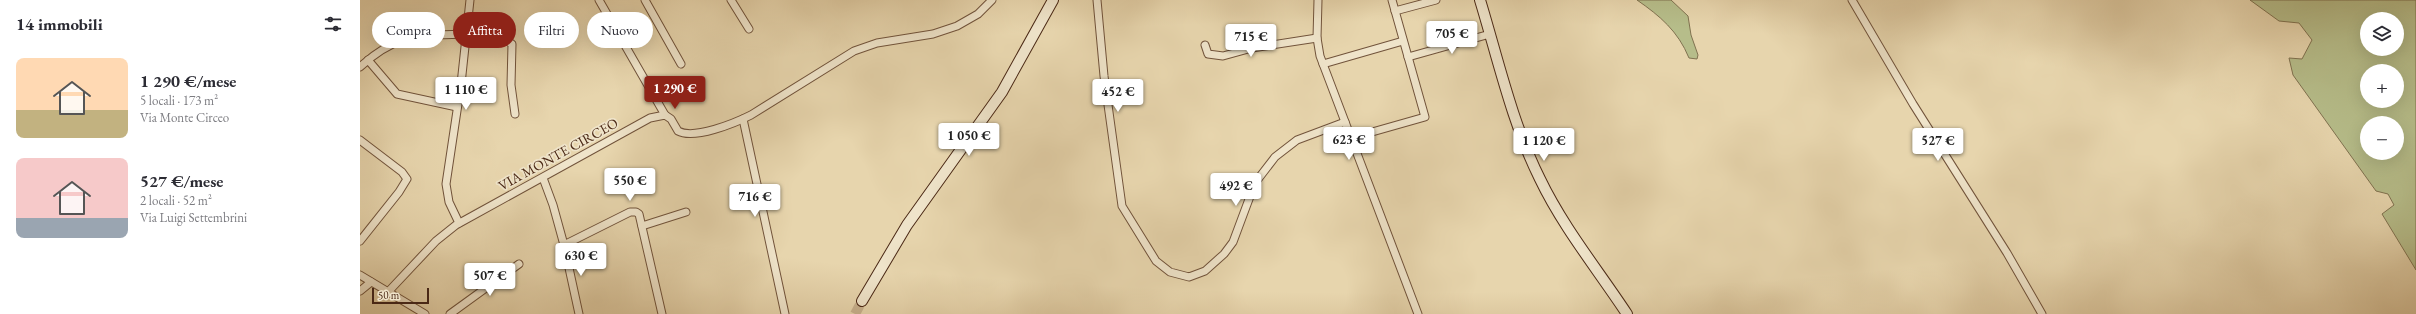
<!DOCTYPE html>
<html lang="it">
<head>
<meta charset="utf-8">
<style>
  :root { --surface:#fff; --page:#f7f7f7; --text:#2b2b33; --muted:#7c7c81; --accent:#8f2418 }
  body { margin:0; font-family:"EB Garamond",serif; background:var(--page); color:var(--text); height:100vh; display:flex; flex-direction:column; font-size:15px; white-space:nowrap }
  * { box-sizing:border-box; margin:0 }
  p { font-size:13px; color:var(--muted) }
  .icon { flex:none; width:22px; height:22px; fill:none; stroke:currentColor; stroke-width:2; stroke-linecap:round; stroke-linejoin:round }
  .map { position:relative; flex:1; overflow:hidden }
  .sheet { display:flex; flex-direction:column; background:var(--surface); width:360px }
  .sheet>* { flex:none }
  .banner { position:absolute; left:12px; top:12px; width:380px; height:36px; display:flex; gap:8px }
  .tools { position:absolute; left:2000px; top:12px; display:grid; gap:8px }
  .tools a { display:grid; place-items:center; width:44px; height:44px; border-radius:50%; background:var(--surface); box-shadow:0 4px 16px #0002; font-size:20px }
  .scale { position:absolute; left:12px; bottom:10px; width:57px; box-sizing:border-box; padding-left:4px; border:2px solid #4a2815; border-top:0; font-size:11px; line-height:14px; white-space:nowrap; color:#4a2815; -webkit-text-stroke:3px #efe4ca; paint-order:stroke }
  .price { position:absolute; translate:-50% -34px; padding:0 9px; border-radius:4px; background:#fff; color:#222; font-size:13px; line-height:26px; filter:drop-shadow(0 1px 2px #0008) }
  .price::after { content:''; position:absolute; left:50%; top:24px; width:12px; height:9px; margin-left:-6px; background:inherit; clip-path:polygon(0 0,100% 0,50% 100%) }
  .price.selected { background:var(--accent); color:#fff }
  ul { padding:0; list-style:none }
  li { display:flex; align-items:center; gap:12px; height:100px; padding:0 16px }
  li span { display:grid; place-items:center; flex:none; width:112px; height:80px; border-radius:8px; color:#555 }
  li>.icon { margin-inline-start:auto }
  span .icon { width:48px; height:48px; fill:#fffc; stroke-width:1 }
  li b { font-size:17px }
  h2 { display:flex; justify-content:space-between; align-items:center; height:48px; padding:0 16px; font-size:17px }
  .chip { padding:0 14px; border-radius:18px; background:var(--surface); box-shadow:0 4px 16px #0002; font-size:14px; line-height:36px }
  .chip.selected { background:var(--accent); color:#fff }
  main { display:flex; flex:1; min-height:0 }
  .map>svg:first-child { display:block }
  .green { fill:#b6bd8a; stroke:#807250; fill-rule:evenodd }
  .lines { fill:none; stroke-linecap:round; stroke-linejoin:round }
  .secondary-tunnel { stroke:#c8b28f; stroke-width:10; stroke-dasharray:10 5; stroke-linecap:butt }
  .street-casing { stroke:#71533b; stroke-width:9 }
  .secondary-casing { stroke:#4a2815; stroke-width:12 }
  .street { stroke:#efe4ca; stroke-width:7 }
  .secondary { stroke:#efe4ca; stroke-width:10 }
  .labels { text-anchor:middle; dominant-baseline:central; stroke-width:3.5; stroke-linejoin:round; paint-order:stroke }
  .street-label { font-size:14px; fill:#4a2815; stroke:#efe4ca }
</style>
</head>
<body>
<main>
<section class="sheet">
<h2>14 immobili<svg class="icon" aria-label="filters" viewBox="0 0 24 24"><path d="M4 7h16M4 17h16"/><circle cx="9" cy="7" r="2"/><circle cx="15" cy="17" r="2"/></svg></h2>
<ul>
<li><span style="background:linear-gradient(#ffd9b3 65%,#c2b280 0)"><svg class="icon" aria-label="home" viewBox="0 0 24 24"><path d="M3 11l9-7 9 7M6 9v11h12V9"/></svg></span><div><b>1 290 €/mese</b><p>5 locali · 173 m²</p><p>Via Monte Circeo</p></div></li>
<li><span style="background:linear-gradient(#f6c9c9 75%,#9aa5b1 0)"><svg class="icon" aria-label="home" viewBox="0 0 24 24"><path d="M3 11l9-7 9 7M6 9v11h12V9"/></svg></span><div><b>527 €/mese</b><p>2 locali · 52 m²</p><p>Via Luigi Settembrini</p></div></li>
</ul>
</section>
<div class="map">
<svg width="2056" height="314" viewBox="0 0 2056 314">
  <rect width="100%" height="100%" fill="#e7d5ad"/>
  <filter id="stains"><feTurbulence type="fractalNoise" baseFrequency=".005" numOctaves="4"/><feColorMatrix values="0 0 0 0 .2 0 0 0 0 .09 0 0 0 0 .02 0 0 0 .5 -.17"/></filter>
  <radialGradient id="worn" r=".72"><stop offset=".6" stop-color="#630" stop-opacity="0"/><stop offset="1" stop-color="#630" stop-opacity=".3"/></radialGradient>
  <g class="green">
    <path d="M1277,0H1311L1328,16L1331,35L1338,55L1337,59L1329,58C1318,31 1300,16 1277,0Z"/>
    <path d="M1890,0H2056V270L2022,214L2034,205L2028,194L2016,191L1933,75L1929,58L1942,59L1952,40L1939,23L1919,21ZM2007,19H2037V49H2007ZM2007,71H2037V101H2007ZM2007,123H2037V153H2007Z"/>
  </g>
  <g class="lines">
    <polyline class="secondary-tunnel" points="495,314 502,301"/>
    <g class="street-casing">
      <g id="street">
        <polyline points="239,0 305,115"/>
        <polyline points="285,0 321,64"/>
        <polyline points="371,0 389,29"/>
        <polyline points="737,0 744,76 762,206 796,261 810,272 829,277 845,271 864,254 873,242 895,183 915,157 937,140 985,122"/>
        <polyline points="958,0 957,38 960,56 1058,314"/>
        <polyline points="1492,0 1553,104 1647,253 1682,314"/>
        <polyline points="1035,11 1076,0"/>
        <polyline points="108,16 152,44 151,85 155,114"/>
        <polyline points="845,45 848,54 863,56 892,48 957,38"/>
        <polyline points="1048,57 1130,34"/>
        <polyline points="8,60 37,94 97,107"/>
        <polyline points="963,64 1043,41"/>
        <path d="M0,67C37,33 58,36 106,34"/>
        <polyline points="383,119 425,314"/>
        <polyline points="991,138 1065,117 1032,0"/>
        <polyline points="0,140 42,172 47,179 39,192 0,241"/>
        <polyline points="183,178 193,205 204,245 270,212 276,212 279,214 302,314"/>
        <polyline points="99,223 89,202 86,184 101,84 110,0"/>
        <polyline points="282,226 326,212"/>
        <polyline points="204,245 219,314"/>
        <polyline points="0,275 65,314"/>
        <polyline points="0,291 11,282"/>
        <path d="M28,292L76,241L96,225L290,118L305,115L311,119L318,131C334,140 375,123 391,115L494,51L517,43L573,34L597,26L618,14L632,0"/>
        <polyline points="90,314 159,264"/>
      </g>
    </g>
    <g class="secondary-casing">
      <g id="secondary">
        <path d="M1120,0C1138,59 1152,123 1180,179C1203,227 1238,270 1267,314"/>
        <polyline points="502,301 547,225 642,92 693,0"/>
      </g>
    </g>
    <use href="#street" class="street"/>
    <use href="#secondary" class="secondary"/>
  </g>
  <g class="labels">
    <g class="street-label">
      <text transform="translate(198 154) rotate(-29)">VIA MONTE CIRCEO</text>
    </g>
  </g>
  <rect width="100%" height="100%" filter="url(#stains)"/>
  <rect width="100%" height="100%" fill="url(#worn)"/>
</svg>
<div class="tools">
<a><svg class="icon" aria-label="layers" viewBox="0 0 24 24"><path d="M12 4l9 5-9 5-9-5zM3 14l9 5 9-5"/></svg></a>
<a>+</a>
<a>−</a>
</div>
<div class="scale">50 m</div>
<b class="price" style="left:1092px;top:55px">705 €</b>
<b class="price" style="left:891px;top:58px">715 €</b>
<b class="price selected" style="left:315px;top:110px">1 290 €</b>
<b class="price" style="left:106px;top:111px">1 110 €</b>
<b class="price" style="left:758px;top:113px">452 €</b>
<b class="price" style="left:609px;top:157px">1 050 €</b>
<b class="price" style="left:989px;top:161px">623 €</b>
<b class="price" style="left:1184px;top:162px">1 120 €</b>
<b class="price" style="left:1578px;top:162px">527 €</b>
<b class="price" style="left:270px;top:202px">550 €</b>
<b class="price" style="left:876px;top:207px">492 €</b>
<b class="price" style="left:395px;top:218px">716 €</b>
<b class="price" style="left:221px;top:277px">630 €</b>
<b class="price" style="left:130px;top:297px">507 €</b>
<div class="banner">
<a class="chip">Compra</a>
<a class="chip selected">Affitta</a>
<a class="chip">Filtri</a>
<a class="chip">Nuovo</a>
</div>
</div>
</main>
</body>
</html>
